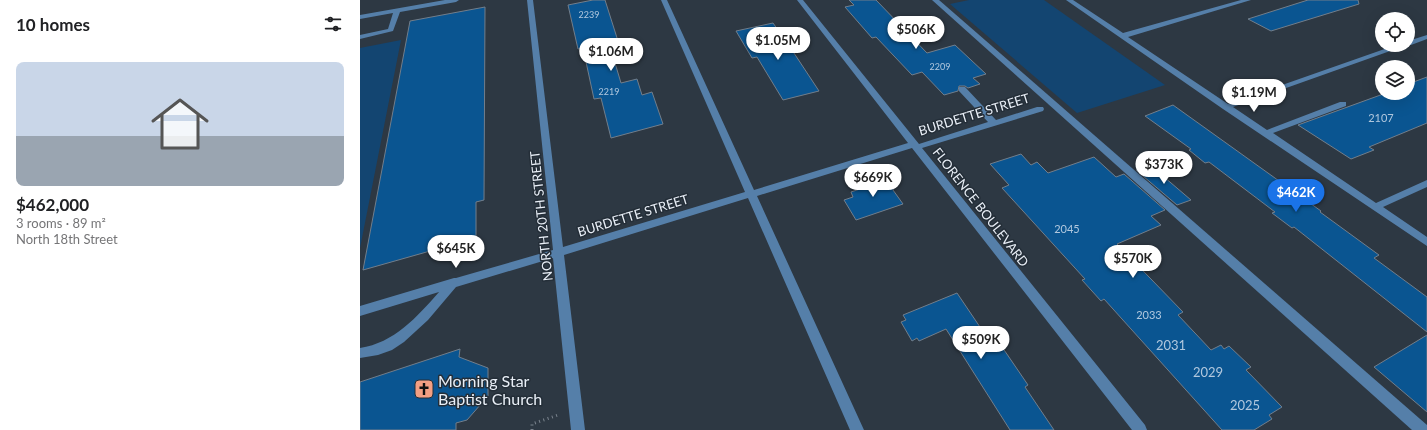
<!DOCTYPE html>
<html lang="en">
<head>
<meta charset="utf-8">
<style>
  :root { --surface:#fff; --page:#f6f6f6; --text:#202124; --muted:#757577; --accent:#1a73e8 }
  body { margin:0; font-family:Lato,sans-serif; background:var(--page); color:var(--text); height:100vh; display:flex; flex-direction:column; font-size:15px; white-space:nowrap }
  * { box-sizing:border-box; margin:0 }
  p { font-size:13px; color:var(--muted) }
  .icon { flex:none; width:22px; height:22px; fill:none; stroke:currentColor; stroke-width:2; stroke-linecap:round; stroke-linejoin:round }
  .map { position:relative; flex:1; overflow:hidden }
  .sheet { display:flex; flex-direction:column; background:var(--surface); width:360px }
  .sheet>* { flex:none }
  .fabs { position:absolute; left:1015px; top:12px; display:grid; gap:8px }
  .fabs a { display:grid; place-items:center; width:40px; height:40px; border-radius:50%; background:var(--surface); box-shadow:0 4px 16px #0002; font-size:20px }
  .price { position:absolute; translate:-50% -34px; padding:0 9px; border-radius:14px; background:#fff; color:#222; font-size:13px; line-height:26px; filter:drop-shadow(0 1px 2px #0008) }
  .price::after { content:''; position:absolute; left:50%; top:24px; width:12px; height:9px; margin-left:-6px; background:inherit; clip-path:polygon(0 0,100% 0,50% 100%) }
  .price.on { background:var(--accent); color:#fff }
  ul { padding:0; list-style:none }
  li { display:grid; align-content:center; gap:8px; height:212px; padding:0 16px }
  li span { display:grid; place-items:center; height:124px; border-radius:8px; color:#555 }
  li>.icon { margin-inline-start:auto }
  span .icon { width:72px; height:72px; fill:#fffc; stroke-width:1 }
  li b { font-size:17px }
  h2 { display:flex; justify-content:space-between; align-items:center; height:48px; padding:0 16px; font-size:17px }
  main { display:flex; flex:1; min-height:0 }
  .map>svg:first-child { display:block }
  .green { fill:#134571 }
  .building { fill:#0a5591; stroke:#727e8b }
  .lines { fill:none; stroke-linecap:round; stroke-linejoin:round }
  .path { stroke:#7a838d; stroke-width:3; stroke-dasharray:1 3.5; stroke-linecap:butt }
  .minor { fill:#557fa9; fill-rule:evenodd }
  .labels { text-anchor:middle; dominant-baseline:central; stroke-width:3; stroke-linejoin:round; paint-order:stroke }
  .far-number-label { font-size:9px; fill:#b1c8de }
  .number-label { font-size:11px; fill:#b1c8de }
  .street-label { font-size:13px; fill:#e9eff7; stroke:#242e38 }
  .near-number-label { font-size:13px; fill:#b1c8de }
  .near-poi-label { font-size:16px; fill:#e9eff7; stroke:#242e38; text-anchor:start }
</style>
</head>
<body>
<main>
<section class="sheet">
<h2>10 homes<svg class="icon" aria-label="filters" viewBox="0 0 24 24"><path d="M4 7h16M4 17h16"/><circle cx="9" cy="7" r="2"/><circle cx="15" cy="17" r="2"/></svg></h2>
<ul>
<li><span style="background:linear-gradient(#c9d6e8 60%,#9aa5b1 0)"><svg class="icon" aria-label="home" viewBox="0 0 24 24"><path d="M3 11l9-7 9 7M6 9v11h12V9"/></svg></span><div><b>$462,000</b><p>3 rooms · 89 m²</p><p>North 18th Street</p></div></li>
</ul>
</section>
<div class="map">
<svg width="1067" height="430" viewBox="0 0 1067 430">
  <rect width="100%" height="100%" fill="#2d3843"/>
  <g class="green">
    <polygon points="609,0 684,0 805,85 717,113 590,4"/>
    <polygon points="41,40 0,248 0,48"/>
  </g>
  <g class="building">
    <polygon points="233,0 245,0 258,41 249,43 261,83 277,79 282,95 292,92 303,124 251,138 241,98 234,99 223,48 218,49 208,5"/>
    <polygon points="489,0 516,0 567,53 595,45 626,74 613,78 620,84 608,88 605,86 599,86 598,91 584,95 562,72 552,75 516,37 512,38 485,7 494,5"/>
    <polygon points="948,0 998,0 999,4 911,31 888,19"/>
    <polygon points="125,7 124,200 116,202 116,238 3,270 50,21"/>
    <polygon points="413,23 430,47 459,91 423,100 397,57 392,58 376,31"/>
    <polygon points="1067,77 1067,123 1009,147 1014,150 991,159 938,125 1026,93 1048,93 1048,84"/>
    <polygon points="813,105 961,211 960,212 1019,255 1014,258 1067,297 1067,332 934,227 932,228 912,213 915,212 849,162 845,163 829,150 831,149 785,116"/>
    <polygon points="661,154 671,165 677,162 688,173 734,157 756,177 764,174 805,210 791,216 801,225 757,244 823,312 818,315 851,350 861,345 864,349 869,346 891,367 886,370 922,407 909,415 912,419 894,430 862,430 744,299 741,301 722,280 725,279 642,188 649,185 630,164"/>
    <polygon points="790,165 831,200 817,205 776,170"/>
    <polygon points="517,177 538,182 533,190 543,204 496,220 484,200 493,197 491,192 503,188 507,180"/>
    <polygon points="597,293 622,330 625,328 635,342 638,341 668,385 665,387 694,430 650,430 586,329 559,341 557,338 552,341 541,322 546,320 543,315"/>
    <polygon points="1067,335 1067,412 1014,367"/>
    <polygon points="100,349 99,357 128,368 128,396 107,420 96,423 96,430 0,430 0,382"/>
  </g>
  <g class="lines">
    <polyline class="path" points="172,430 172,424 198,415"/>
    <g class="minor">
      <polygon points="85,0 99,0 96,2 40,12 33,31 0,39 0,35 28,29 33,13 0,19 0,15"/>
      <path d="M167,0H173L203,247L385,192L301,0H307L394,190L548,143L437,0H443L559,144L628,122L599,91V87H605L636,120L677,107H683L684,109L683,111L562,148L785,425L787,430H772L552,148L397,196L504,430H490L388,198L204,255L225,430H211L193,258L96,287L68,320L44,342L32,350L18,355L0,358V348C34,343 57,317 79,292L0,316V306L94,278H96L193,250Z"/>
      <polygon points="572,0 579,0 1067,425 1067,430 1052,430"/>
      <polygon points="706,0 713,0 763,33 881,0 891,0 768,37 868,104 1036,45 1047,45 873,107 907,130 980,102 986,102 986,106 913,133 1016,203 1067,180 1067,187 1023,207 1067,237 1067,246 863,109"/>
      <polygon points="1067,35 1067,39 1051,45 1047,45 1048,41"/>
    </g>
  </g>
  <defs>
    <g id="church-square" transform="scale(1)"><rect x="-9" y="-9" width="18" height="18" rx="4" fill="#f39f83" stroke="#242e38"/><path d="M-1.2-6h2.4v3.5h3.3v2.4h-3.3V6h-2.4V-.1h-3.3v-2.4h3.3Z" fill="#111"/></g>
  </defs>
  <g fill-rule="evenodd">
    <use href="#church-square" x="64" y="389"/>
  </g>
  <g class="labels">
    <g class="far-number-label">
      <text x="229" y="14">2239</text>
      <text x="580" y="66">2209</text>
      <text x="249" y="91">2219</text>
    </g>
    <g class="number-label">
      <text x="1021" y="117">2107</text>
      <text x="707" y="228">2045</text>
      <text x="789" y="314">2033</text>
    </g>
    <g class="street-label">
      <text transform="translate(614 114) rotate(-17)">BURDETTE STREET</text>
      <text transform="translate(621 207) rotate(52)">FLORENCE BOULEVARD</text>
      <text transform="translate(273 215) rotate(-17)">BURDETTE STREET</text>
      <text transform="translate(181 216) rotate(-96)">NORTH 20TH STREET</text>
    </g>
    <g class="near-number-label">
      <text x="811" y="345">2031</text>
      <text x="848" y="372">2029</text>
      <text x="885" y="405">2025</text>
    </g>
    <g class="near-poi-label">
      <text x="78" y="380">Morning Star<tspan x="78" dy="18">Baptist Church</tspan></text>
    </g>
  </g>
</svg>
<div class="fabs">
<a><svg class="icon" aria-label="locate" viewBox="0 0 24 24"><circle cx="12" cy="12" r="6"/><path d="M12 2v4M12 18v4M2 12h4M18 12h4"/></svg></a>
<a><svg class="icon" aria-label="layers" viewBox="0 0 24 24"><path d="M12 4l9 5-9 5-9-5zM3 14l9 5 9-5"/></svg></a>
</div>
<b class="price" style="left:556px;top:50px">$506K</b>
<b class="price" style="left:418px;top:61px">$1.05M</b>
<b class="price" style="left:251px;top:72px">$1.06M</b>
<b class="price" style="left:894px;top:113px">$1.19M</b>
<b class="price" style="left:804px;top:185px">$373K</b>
<b class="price" style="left:513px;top:198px">$669K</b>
<b class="price on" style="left:936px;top:213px">$462K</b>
<b class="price" style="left:96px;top:269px">$645K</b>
<b class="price" style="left:773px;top:279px">$570K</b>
<b class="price" style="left:621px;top:360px">$509K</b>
</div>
</main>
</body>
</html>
